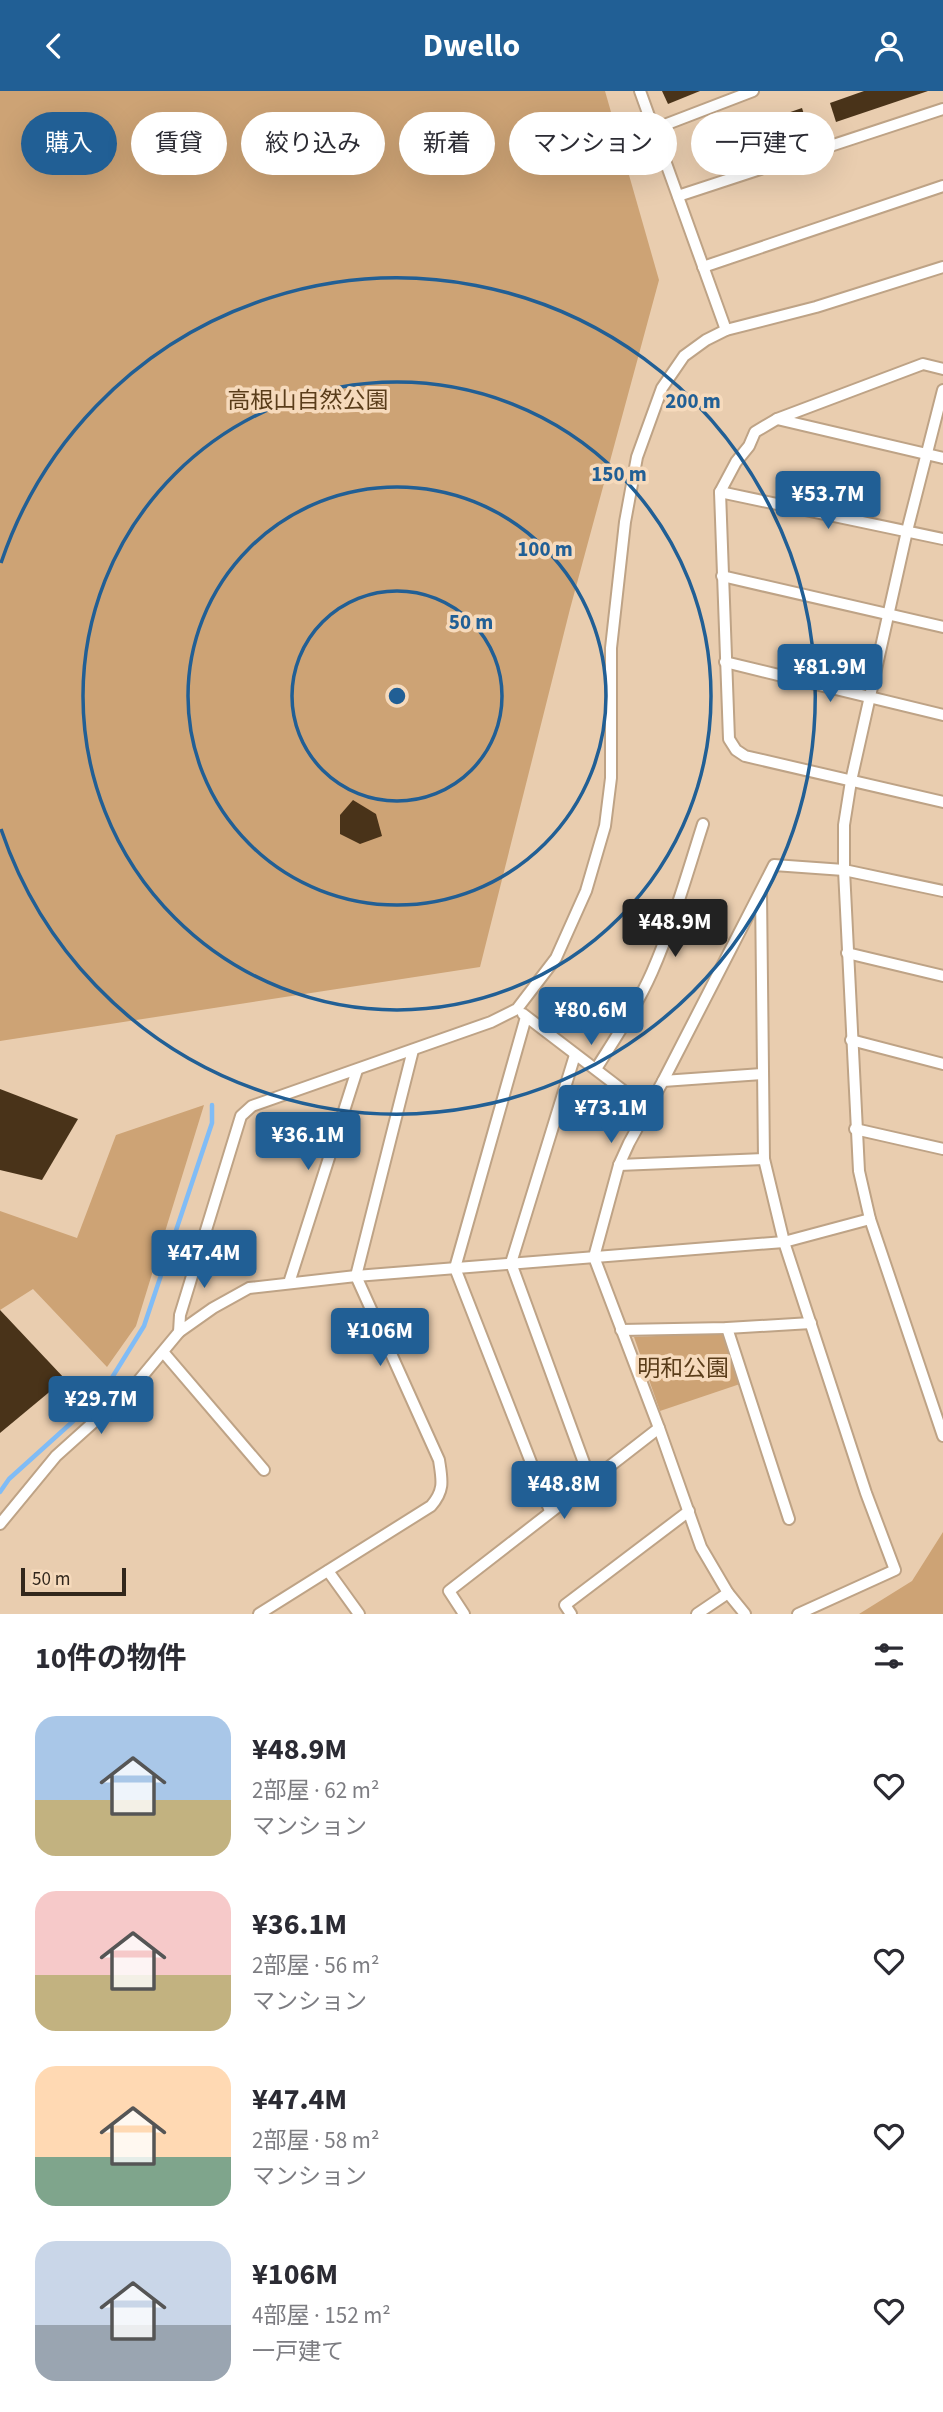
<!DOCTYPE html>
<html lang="ja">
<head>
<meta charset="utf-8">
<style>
  :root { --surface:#fff; --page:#f2f2f3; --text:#2b2b33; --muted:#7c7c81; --accent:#215f95 }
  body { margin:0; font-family:"Source Sans 3","Noto Sans JP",sans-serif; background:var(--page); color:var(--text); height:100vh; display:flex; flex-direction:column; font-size:26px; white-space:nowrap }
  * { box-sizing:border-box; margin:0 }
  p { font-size:23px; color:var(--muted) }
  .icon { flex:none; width:38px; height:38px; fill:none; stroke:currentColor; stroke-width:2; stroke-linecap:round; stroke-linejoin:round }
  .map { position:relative; height:1523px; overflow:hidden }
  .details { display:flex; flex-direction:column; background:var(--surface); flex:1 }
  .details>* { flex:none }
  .banner { position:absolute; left:21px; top:21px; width:901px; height:63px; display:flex; gap:14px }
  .scale { position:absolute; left:21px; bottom:18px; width:105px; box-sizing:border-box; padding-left:7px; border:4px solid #32271c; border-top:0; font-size:19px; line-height:24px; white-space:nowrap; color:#32271c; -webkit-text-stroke:5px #f6dabc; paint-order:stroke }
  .price { position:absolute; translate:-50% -60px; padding:0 16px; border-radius:7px; background:var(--accent); color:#fff; font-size:23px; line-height:46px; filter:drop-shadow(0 2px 4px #0008) }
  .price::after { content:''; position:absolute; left:50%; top:42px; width:21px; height:16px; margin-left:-10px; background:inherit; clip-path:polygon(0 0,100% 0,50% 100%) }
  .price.current { background:#222; color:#fff }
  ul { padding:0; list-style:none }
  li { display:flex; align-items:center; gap:21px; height:175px; padding:0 35px }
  li span { display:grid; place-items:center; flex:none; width:196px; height:140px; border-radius:21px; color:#555 }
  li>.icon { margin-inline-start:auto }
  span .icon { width:84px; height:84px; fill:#fffc; stroke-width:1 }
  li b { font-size:30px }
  h2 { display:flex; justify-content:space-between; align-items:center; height:84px; padding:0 35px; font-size:30px }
  .tag { padding:0 24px; border-radius:32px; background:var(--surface); box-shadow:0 7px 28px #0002; font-size:24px; line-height:63px }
  .tag.current { background:var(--accent); color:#fff }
  header { display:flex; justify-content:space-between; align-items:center; height:91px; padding:0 35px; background:var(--accent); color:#fff; font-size:32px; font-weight:700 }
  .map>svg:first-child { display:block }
  .green { fill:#cda375 }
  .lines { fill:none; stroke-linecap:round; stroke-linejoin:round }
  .stream { stroke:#80bcf6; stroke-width:4.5 }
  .building { fill:#493319 }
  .street-casing { stroke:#bea386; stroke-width:14 }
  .street { stroke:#fff; stroke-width:10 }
  .ring { fill:none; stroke:#215f95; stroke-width:3.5 }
  .labels { text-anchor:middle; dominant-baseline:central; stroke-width:7; stroke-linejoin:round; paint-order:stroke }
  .park-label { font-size:23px; fill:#5a3d1a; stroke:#f6dabc }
  .centre { fill:#215f95; stroke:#f6dabc; stroke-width:3.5 }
  .ring-label { font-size:21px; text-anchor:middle; font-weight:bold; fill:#215f95; stroke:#f6dabc; stroke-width:7; stroke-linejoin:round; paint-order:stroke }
</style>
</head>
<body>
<header><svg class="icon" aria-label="back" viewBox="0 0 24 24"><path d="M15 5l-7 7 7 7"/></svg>Dwello<svg class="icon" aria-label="person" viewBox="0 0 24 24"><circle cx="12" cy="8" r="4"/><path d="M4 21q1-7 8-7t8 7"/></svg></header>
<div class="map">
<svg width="943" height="1523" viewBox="0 0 943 1523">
  <rect width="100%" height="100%" fill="#e9cdaf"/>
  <g class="green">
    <polygon points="0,0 605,0 659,189 570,518 480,876 0,950"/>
    <polygon points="204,1014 136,1235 107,1276 33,1198 0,1219 0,1120 77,1147 116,1044"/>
    <polygon points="725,1242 740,1293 660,1320 634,1246"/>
    <polygon points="943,1441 943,1523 859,1523 912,1490"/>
  </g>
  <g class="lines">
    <polyline class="stream" points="0,1401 9,1388 100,1306 144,1235 212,1032 212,1014"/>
  </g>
  <g class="building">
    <polygon points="662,0 700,0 668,13"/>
    <polygon points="864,0 928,0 836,31 830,12"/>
    <polygon points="802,17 808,36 739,60 732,41"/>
    <polygon points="353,709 376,723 382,745 360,753 340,743 340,724"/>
    <polygon points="0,998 78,1028 42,1089 0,1079"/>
    <polygon points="0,1219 65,1288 0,1342"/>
  </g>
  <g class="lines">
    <g class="street-casing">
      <g id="street">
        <polyline points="640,0 726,239"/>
        <polyline points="654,38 753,0"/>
        <polyline points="678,105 943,18"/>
        <polyline points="703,176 943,95"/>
        <polyline points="943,278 923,273 777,328 755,341 749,355 736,371 720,401 729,648 736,659 745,665 943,711"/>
        <polyline points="943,299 907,440 851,690 844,734 844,779 859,1080 870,1128 943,1345"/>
        <polyline points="777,328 943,367"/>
        <polyline points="720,401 943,448"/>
        <polyline points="722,485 943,536"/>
        <polyline points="725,571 943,624"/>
        <polyline points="761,801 764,1068 784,1151 866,1402 895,1479 798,1523"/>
        <polyline points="847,862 943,885"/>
        <polyline points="523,923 646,1017"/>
        <polyline points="526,926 455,1177 550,1420"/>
        <polyline points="851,949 943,973"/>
        <polyline points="575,964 511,1172 591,1391"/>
        <path d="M596,978C616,946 637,915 652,881C673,833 687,783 703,733"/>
        <polyline points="663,990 762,983"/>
        <polyline points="855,1038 943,1058"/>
        <polyline points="619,1074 764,1068"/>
        <polyline points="870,1128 784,1151 356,1185 249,1197 213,1217 179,1241 180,1224 241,1025 252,1015 491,931 517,918 556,867 586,800 605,735 611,687 611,557 625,431 637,366 662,297 684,265 706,249 726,239 816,216 943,176"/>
        <polyline points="289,1192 357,979"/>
        <polyline points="727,1237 789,1428"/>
        <polyline points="621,1239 727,1237 811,1232"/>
        <polyline points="164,1262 264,1379"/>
        <polyline points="0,1433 56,1365 135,1294 179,1241"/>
        <polyline points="328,1480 359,1523"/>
        <path d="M259,1523L431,1415C445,1399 442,1389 439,1369L356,1185L413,959"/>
        <polyline points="464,1523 449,1500 659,1337"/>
        <polyline points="571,1523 565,1514 689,1420"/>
        <polyline points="697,1523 728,1502"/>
        <polyline points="745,1523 728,1502 701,1456 659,1337 594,1166 619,1074 629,1052 663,990 774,774 844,779 943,800"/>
      </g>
    </g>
    <use href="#street" class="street"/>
  </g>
  <g class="ring">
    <circle cx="397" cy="605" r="105"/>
    <circle cx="397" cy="605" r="209"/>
    <circle cx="397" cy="605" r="314"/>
    <path d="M1 472A418 418 0 1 1 1 738"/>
  </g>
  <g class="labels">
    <g class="park-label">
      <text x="308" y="309">高根山自然公園</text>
      <text x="683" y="1277">明和公園</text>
    </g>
  </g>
  <circle cx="397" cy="605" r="10" class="centre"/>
  <g class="ring-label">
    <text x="693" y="317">200 m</text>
    <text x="619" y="390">150 m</text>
    <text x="545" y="465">100 m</text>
    <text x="471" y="538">50 m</text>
  </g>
</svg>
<div class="scale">50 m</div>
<b class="price" style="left:828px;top:440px">¥53.7M</b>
<b class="price" style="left:830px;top:613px">¥81.9M</b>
<b class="price current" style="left:675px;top:868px">¥48.9M</b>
<b class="price" style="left:591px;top:956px">¥80.6M</b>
<b class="price" style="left:611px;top:1054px">¥73.1M</b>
<b class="price" style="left:308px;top:1081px">¥36.1M</b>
<b class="price" style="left:204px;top:1199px">¥47.4M</b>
<b class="price" style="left:380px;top:1277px">¥106M</b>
<b class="price" style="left:101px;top:1345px">¥29.7M</b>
<b class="price" style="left:564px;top:1430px">¥48.8M</b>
<div class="banner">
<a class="tag current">購入</a>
<a class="tag">賃貸</a>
<a class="tag">絞り込み</a>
<a class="tag">新着</a>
<a class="tag">マンション</a>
<a class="tag">一戸建て</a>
</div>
</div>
<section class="details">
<h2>10件の物件<svg class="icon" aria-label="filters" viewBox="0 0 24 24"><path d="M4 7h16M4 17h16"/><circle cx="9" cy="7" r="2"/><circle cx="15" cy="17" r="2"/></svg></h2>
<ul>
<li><span style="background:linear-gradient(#a9c7e8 60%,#c2b280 0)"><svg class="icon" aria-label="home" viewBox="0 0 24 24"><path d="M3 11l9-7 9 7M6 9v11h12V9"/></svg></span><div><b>¥48.9M</b><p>2部屋 · 62 m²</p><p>マンション</p></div><svg class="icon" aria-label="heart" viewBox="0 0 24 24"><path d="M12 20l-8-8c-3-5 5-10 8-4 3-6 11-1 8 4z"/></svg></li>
<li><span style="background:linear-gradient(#f6c9c9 60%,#c2b280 0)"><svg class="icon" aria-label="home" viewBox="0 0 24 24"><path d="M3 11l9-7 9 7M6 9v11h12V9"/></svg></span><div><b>¥36.1M</b><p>2部屋 · 56 m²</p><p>マンション</p></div><svg class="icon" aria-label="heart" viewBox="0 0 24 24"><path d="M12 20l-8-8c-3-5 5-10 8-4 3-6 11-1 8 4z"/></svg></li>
<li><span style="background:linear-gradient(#ffd9b3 65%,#7fa58c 0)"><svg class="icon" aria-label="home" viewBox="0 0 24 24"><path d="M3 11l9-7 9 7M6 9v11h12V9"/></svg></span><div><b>¥47.4M</b><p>2部屋 · 58 m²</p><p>マンション</p></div><svg class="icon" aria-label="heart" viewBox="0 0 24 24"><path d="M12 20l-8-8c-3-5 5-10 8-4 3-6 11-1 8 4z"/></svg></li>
<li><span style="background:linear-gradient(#c9d6e8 60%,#9aa5b1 0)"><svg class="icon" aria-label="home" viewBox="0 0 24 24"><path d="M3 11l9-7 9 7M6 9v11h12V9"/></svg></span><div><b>¥106M</b><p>4部屋 · 152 m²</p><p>一戸建て</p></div><svg class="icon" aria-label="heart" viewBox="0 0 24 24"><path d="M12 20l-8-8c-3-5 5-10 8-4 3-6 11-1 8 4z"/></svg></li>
</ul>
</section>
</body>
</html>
